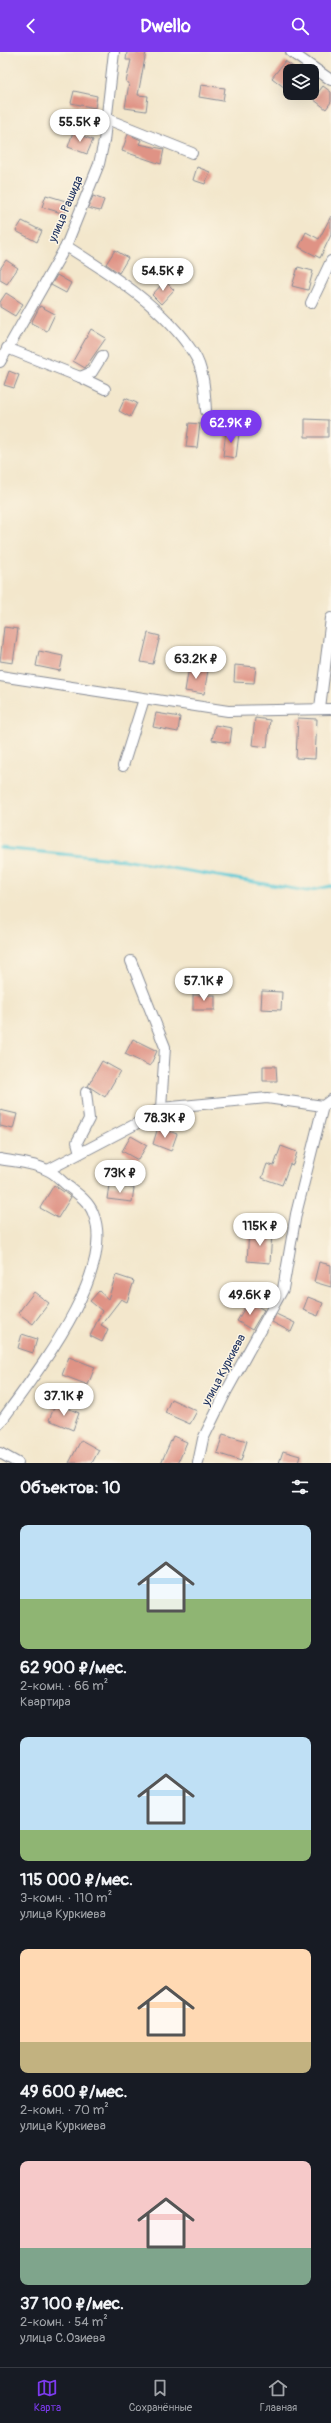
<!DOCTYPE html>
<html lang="ru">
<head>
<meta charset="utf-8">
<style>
  :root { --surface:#171b24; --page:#20242c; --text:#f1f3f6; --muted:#9ea1a6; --line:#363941; --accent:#7c3aed }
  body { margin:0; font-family:Pangolin,sans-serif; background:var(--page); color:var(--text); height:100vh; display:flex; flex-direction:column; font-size:15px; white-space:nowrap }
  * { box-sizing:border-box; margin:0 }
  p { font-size:13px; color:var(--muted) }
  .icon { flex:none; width:22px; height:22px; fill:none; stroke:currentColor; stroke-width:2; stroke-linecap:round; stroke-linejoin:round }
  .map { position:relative; height:1411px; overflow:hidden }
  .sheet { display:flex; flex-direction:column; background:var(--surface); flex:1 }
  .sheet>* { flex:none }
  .fabs { position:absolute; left:283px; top:12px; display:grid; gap:8px }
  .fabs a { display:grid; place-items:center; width:36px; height:36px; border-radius:8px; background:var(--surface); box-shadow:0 4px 16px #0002; font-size:20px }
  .price { position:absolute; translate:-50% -34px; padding:0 9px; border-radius:14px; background:#fff; color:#222; font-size:13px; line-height:26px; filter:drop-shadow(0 1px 2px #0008) }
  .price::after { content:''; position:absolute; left:50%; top:24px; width:12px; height:9px; margin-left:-6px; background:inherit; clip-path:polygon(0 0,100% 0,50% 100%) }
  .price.active { background:var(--accent); color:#fff }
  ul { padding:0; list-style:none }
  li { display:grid; align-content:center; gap:8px; height:212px; padding:0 20px }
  li span { display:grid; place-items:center; height:124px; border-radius:8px; color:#555 }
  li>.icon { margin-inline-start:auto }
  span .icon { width:72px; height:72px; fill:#fffc; stroke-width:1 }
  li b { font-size:17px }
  h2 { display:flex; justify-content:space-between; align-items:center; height:48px; padding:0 20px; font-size:17px }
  header { display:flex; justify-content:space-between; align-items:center; height:52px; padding:0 20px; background:var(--accent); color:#fff; font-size:18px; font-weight:800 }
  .dock { display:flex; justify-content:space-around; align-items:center; height:56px; border-top:1px solid var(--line); background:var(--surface); font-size:11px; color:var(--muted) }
  .dock a { display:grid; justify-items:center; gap:2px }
  .dock .active { color:var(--accent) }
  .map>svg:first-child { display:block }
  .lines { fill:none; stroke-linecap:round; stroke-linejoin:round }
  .stream { stroke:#5ec9d7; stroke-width:3 }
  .building { fill:#df9385 }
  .minor-casing { stroke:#878b95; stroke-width:12 }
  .minor { stroke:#fff; stroke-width:10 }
  .labels { text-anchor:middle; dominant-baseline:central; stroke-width:3; stroke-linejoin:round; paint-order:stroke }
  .street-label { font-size:12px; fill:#1b2f5e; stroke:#fcf5e5 }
</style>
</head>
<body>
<header><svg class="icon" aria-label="back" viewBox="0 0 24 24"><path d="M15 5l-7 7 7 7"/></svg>Dwello<svg class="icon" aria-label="search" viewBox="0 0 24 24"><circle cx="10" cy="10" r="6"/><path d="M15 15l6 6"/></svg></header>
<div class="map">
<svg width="331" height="1411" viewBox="0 0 331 1411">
  <rect width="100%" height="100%" fill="#fcf5e5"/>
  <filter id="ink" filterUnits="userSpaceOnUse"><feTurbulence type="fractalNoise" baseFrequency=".025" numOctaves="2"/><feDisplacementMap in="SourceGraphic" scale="8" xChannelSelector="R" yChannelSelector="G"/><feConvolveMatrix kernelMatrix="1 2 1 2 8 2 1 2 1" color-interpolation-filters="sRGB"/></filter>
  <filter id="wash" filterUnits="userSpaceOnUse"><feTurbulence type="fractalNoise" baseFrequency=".012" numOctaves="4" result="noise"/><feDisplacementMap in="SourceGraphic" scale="16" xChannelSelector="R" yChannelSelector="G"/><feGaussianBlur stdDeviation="0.9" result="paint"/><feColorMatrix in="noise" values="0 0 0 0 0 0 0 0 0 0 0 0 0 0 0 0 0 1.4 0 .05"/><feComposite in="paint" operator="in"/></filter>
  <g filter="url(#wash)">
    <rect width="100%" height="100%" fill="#f3e7cc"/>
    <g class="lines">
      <polyline class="stream" points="0,796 124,808 307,839 331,834"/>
    </g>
    <g id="blocks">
      <g class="building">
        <polygon points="127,0 146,0 138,43 148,44 146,59 125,56 129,31 126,30 131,8 126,8"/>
        <polygon points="285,9 299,19 290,19 290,30 285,36 272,26"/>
        <polygon points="201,33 225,36 223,49 199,45"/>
        <polygon points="323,34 331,40 331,50 326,57 313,47"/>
        <polygon points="74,39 97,44 95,56 71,51"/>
        <polygon points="73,80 93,88 87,102 68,95"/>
        <polygon points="128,82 141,88 139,92 164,97 161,112 122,99"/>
        <polygon points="197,115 210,120 205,132 193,128"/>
        <polygon points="46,143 69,150 65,162 42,155"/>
        <polygon points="93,144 104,148 100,159 88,156"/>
        <polygon points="331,164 331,183 320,206 299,195 306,180 319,187"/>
        <polygon points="22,169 42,179 37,190 16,179"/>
        <polygon points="115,198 128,206 119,221 106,212"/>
        <polygon points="6,208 18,216 7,232 0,228 0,217"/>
        <polygon points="298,215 313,219 308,238 292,234"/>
        <polygon points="57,223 71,231 66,241 51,233"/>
        <polygon points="165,229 174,238 161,252 152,243"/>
        <polygon points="6,241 23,252 15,264 0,255 0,250"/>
        <polygon points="40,254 55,262 47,279 31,271"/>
        <polygon points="91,277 106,286 85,316 73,309"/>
        <polygon points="9,319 19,323 14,336 4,333"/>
        <polygon points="125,346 137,351 130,365 119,359"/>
        <polygon points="305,367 328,368 328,385 305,385"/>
        <polygon points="189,371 200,372 197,396 186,395"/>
        <polygon points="226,379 239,381 236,406 223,404"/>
        <polygon points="4,575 18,577 13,611 0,609"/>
        <polygon points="148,581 160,584 153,612 141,610"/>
        <polygon points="39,599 63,604 60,619 36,614"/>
        <polygon points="235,613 256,615 254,631 234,630"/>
        <polygon points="189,615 208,618 204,642 185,639"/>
        <polygon points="156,661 180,665 178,680 153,675"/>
        <polygon points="255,666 270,668 267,695 252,693"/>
        <polygon points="298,666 317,667 315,707 296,706"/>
        <polygon points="215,673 232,676 230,691 212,688"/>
        <polygon points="262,939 282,940 281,958 261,957"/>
        <rect x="193" y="943" width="22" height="15"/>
        <polygon points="133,987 157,999 150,1014 125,1002"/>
        <polygon points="102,1009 120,1019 105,1045 88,1034"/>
        <polygon points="263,1014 276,1014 277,1029 263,1029"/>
        <polygon points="0,1058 17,1062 13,1077 0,1074"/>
        <polygon points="158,1075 177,1082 171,1099 153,1092"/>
        <polygon points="131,1084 147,1093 138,1108 122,1099"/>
        <polygon points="281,1094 297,1100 293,1113 290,1112 282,1133 262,1126 267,1112 274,1114"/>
        <polygon points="54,1133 71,1145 58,1166 40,1156"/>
        <polygon points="109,1133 134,1136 132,1150 107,1147"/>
        <polygon points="249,1179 272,1181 270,1211 247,1209"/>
        <polygon points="319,1210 331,1213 331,1235 314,1230"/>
        <polygon points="116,1223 134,1229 127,1250 121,1247 101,1273 108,1277 102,1290 90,1284 102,1259 90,1249 99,1239 108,1247"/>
        <polygon points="34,1240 49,1251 33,1272 18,1261"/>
        <polygon points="308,1245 323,1251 318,1264 303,1258"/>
        <polygon points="249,1249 264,1258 252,1278 237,1269"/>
        <polygon points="276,1262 295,1271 291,1280 272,1270"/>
        <polygon points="22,1282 37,1287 33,1301 18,1296"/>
        <polygon points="69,1305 95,1315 88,1333 62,1323"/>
        <polygon points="171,1347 197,1359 190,1372 165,1361"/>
        <polygon points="56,1351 79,1361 73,1378 49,1368"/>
        <polygon points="223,1382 247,1389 241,1409 217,1401"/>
        <polygon points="173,1384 187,1390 178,1411 161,1411"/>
        <polygon points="81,1388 99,1398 92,1411 69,1411"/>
        <polygon points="283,1399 300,1404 298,1411 279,1411"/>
      </g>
    </g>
  </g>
  <g filter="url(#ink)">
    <use href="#blocks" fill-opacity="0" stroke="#878b95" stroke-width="1"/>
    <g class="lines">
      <g class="minor-casing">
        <g id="minor">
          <polyline points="291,0 331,28"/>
          <polyline points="107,67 192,101"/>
          <path d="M66,194C112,223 164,255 194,302C204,317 205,341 206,359"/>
          <polyline points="311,251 331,209"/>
          <polyline points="7,296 80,325 105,337"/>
          <polyline points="0,310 66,194 99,112 104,89 114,0"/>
          <polyline points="80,325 92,320 102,304"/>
          <polyline points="0,624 228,659 331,657"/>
          <polyline points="320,656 331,566"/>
          <polyline points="123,714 144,647"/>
          <polyline points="131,909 165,995 161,1056"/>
          <polyline points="80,1101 77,1090 89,1067 86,1040"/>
          <path d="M0,1107C15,1110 34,1111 47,1118C55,1121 62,1130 69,1135C78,1142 89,1150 93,1161C118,1220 32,1326 0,1371"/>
          <polyline points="48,1118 134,1073 161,1056 267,1046 323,1054 331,1048"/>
          <polyline points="0,1401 18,1411"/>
          <polyline points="198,1411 203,1387 226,1340 283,1237 296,1162 323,1054"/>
        </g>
      </g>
      <use href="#minor" class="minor"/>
    </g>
  </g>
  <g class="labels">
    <g class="street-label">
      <text transform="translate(66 157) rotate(-67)">улица Рашида</text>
      <text transform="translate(224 1318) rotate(-62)">улица Куркиева</text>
    </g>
  </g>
</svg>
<div class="fabs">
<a><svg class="icon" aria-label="layers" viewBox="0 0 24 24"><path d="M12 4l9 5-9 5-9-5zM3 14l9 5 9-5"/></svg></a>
</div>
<b class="price" style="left:80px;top:91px">55.5K ₽</b>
<b class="price" style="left:163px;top:240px">54.5K ₽</b>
<b class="price active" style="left:231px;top:392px">62.9K ₽</b>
<b class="price" style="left:196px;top:628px">63.2K ₽</b>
<b class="price" style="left:204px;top:950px">57.1K ₽</b>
<b class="price" style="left:165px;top:1087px">78.3K ₽</b>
<b class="price" style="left:120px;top:1142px">73K ₽</b>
<b class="price" style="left:260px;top:1195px">115K ₽</b>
<b class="price" style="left:250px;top:1264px">49.6K ₽</b>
<b class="price" style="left:64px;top:1365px">37.1K ₽</b>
</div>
<section class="sheet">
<h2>Объектов: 10<svg class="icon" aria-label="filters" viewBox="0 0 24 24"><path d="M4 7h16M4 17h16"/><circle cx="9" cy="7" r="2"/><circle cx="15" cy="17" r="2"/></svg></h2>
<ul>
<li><span style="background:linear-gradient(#bfe0f5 60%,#8fb573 0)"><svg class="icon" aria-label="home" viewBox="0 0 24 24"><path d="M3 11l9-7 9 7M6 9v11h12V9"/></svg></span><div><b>62 900 ₽/мес.</b><p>2-комн. · 66 m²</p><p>Квартира</p></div></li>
<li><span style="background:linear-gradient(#bfe0f5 75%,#8fb573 0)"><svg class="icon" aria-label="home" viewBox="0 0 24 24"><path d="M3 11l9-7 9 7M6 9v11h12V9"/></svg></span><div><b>115 000 ₽/мес.</b><p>3-комн. · 110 m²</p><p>улица Куркиева</p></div></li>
<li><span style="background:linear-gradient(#ffd9b3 75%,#c2b280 0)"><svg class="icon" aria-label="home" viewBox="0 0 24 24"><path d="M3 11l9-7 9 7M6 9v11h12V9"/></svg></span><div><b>49 600 ₽/мес.</b><p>2-комн. · 70 m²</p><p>улица Куркиева</p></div></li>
<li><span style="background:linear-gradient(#f6c9c9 70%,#7fa58c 0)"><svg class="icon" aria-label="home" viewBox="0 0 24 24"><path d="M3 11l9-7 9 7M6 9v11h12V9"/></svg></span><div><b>37 100 ₽/мес.</b><p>2-комн. · 54 m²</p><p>улица С.Озиева</p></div></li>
</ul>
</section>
<nav class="dock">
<a class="active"><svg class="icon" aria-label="map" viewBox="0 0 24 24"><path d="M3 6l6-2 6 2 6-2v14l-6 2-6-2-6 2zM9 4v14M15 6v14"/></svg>Карта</a>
<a><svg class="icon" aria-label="saved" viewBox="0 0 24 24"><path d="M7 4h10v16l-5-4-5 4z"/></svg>Сохранённые</a>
<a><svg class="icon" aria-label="home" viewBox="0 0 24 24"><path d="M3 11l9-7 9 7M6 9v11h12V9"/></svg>Главная</a>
</nav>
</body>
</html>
